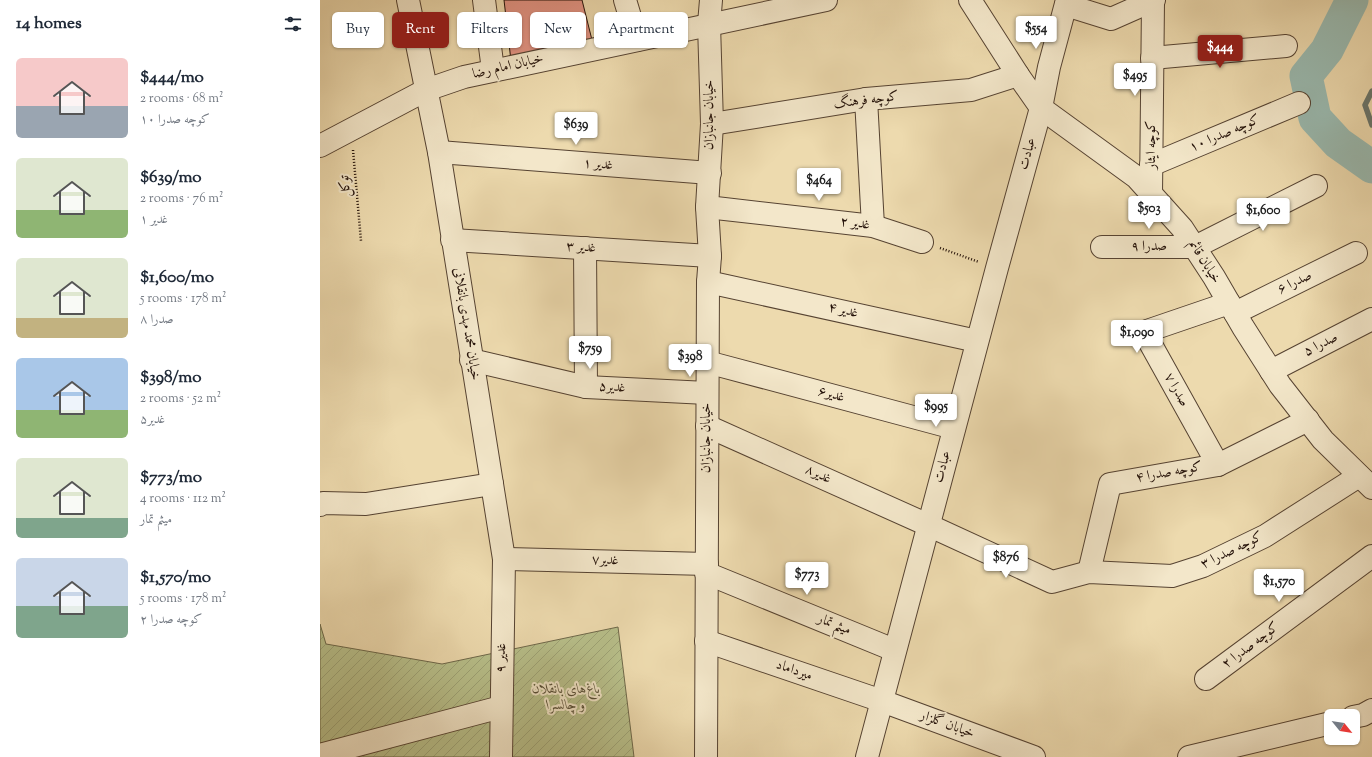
<!DOCTYPE html>
<html lang="en">
<head>
<meta charset="utf-8">
<style>
  :root { --surface:#fff; --page:#f2f2f3; --text:#1f2937; --muted:#747a83; --accent:#8f2418 }
  body { margin:0; font-family:"Sorts Mill Goudy",Amiri,serif; background:var(--page); color:var(--text); height:100vh; display:flex; flex-direction:column; font-size:15px; white-space:nowrap }
  * { box-sizing:border-box; margin:0 }
  p { font-size:13px; color:var(--muted) }
  .icon { flex:none; width:22px; height:22px; fill:none; stroke:currentColor; stroke-width:2; stroke-linecap:round; stroke-linejoin:round }
  .map { position:relative; flex:1; overflow:hidden }
  .panel { display:flex; flex-direction:column; background:var(--surface); width:320px }
  .panel>* { flex:none }
  .guide { position:absolute; left:12px; top:12px; width:380px; height:36px; display:flex; gap:8px }
  .needle { width:26px; rotate:120deg }
  .tools { position:absolute; left:1004px; top:709px; display:grid; gap:8px }
  .tools a { display:grid; place-items:center; width:36px; height:36px; border-radius:6px; background:var(--surface); box-shadow:0 1px 3px #0004; font-size:20px }
  .price { position:absolute; translate:-50% -34px; padding:0 9px; border-radius:4px; background:#fff; color:#222; font-size:13px; line-height:26px; filter:drop-shadow(0 1px 2px #0008) }
  .price::after { content:''; position:absolute; left:50%; top:24px; width:12px; height:9px; margin-left:-6px; background:inherit; clip-path:polygon(0 0,100% 0,50% 100%) }
  .price.current { background:var(--accent); color:#fff }
  ul { padding:0; list-style:none }
  li { display:flex; align-items:center; gap:12px; height:100px; padding:0 16px }
  li span { display:grid; place-items:center; flex:none; width:112px; height:80px; border-radius:6px; color:#555 }
  li>.icon { margin-inline-start:auto }
  span .icon { width:48px; height:48px; fill:#fffc; stroke-width:1 }
  li b { font-size:17px }
  h2 { display:flex; justify-content:space-between; align-items:center; height:48px; padding:0 16px; font-size:17px }
  .pill { padding:0 14px; border-radius:6px; background:var(--surface); box-shadow:0 1px 3px #0004; font-size:14px; line-height:36px }
  .pill.current { background:var(--accent); color:#fff }
  main { display:flex; flex:1; min-height:0 }
  .map>svg:first-child { display:block }
  .garden { fill:url(#garden-furrows); stroke:#6e684a }
  .lines { fill:none; stroke-linecap:round; stroke-linejoin:round }
  .stream { stroke:#6a766d; stroke-width:5.5 }
  .river { stroke:#9abab0; stroke-width:33 }
  .building { fill:#e19282; stroke:#231109 }
  .minor-casing { stroke:#564332; stroke-width:24 }
  .path { stroke:#231109; stroke-width:2.5; stroke-dasharray:1 2; stroke-linecap:butt }
  .minor { stroke:#f3e7ca; stroke-width:22 }
  .labels { text-anchor:middle; dominant-baseline:central; stroke-width:4; stroke-linejoin:round; paint-order:stroke }
  .street-label { font-size:14px; fill:#231109; stroke:#f3e7ca }
  .park-label { font-size:14px; font-style:italic; fill:#574e36; stroke:#f3e7ca }
</style>
</head>
<body>
<main>
<section class="panel">
<h2>14 homes<svg class="icon" aria-label="filters" viewBox="0 0 24 24"><path d="M4 7h16M4 17h16"/><circle cx="9" cy="7" r="2"/><circle cx="15" cy="17" r="2"/></svg></h2>
<ul>
<li><span style="background:linear-gradient(#f6c9c9 60%,#9aa5b1 0)"><svg class="icon" aria-label="home" viewBox="0 0 24 24"><path d="M3 11l9-7 9 7M6 9v11h12V9"/></svg></span><div><b>$444/mo</b><p>2 rooms · 68 m²</p><p>کوچه صدرا ۱۰</p></div></li>
<li><span style="background:linear-gradient(#dfe7d0 65%,#8fb573 0)"><svg class="icon" aria-label="home" viewBox="0 0 24 24"><path d="M3 11l9-7 9 7M6 9v11h12V9"/></svg></span><div><b>$639/mo</b><p>2 rooms · 76 m²</p><p>غدیر ۱</p></div></li>
<li><span style="background:linear-gradient(#dfe7d0 75%,#c2b280 0)"><svg class="icon" aria-label="home" viewBox="0 0 24 24"><path d="M3 11l9-7 9 7M6 9v11h12V9"/></svg></span><div><b>$1,600/mo</b><p>5 rooms · 178 m²</p><p>صدرا ۸</p></div></li>
<li><span style="background:linear-gradient(#a9c7e8 65%,#8fb573 0)"><svg class="icon" aria-label="home" viewBox="0 0 24 24"><path d="M3 11l9-7 9 7M6 9v11h12V9"/></svg></span><div><b>$398/mo</b><p>2 rooms · 52 m²</p><p>غدیر۵</p></div></li>
<li><span style="background:linear-gradient(#dfe7d0 75%,#7fa58c 0)"><svg class="icon" aria-label="home" viewBox="0 0 24 24"><path d="M3 11l9-7 9 7M6 9v11h12V9"/></svg></span><div><b>$773/mo</b><p>4 rooms · 112 m²</p><p>میثم تمار</p></div></li>
<li><span style="background:linear-gradient(#c9d6e8 60%,#7fa58c 0)"><svg class="icon" aria-label="home" viewBox="0 0 24 24"><path d="M3 11l9-7 9 7M6 9v11h12V9"/></svg></span><div><b>$1,570/mo</b><p>5 rooms · 178 m²</p><p>کوچه صدرا ۲</p></div></li>
</ul>
</section>
<div class="map">
<svg width="1052" height="757" viewBox="0 0 1052 757">
  <defs>
    <pattern id="garden-furrows" width="10" height="10" patternUnits="userSpaceOnUse"><rect width="10" height="10" fill="#b8c08b"/><path d="M-1 1l2-2M0 10L10 0M9 11l2-2" fill="none" stroke="#9ea477"/></pattern>
  </defs>
  <rect width="100%" height="100%" fill="#eddaae"/>
  <filter id="stains"><feTurbulence type="fractalNoise" baseFrequency=".005" numOctaves="4"/><feColorMatrix values="0 0 0 0 .2 0 0 0 0 .09 0 0 0 0 .02 0 0 0 .5 -.17"/></filter>
  <radialGradient id="worn" r=".72"><stop offset=".6" stop-color="#630" stop-opacity="0"/><stop offset="1" stop-color="#630" stop-opacity=".3"/></radialGradient>
  <polygon class="garden" points="0,624 6,644 122,664 298,627 314,757 0,757"/>
  <g class="lines">
    <polyline class="stream" points="1052,91 1045,105 1052,125"/>
    <polyline class="river" points="1032,0 1007,50 986,76 995,118 1018,143 1052,167"/>
  </g>
  <polygon class="building" points="184,0 262,0 273,44 191,61"/>
  <g class="lines">
    <g class="minor-casing">
      <g id="minor">
        <polyline points="88,0 119,152 184,559 181,757"/>
        <polyline points="164,0 173,70"/>
        <polyline points="305,0 317,40"/>
        <polyline points="650,0 698,75 721,108 816,177 862,228 894,277 923,327 960,385 1003,440 1052,488"/>
        <polyline points="746,5 791,19 834,0"/>
        <polyline points="832,58 966,46"/>
        <polyline points="546,99 553,226"/>
        <polyline points="392,124 546,99 651,90 698,75"/>
        <polyline points="0,146 106,90 144,77 506,0"/>
        <polyline points="119,152 390,173"/>
        <polyline points="831,165 979,103"/>
        <polyline points="831,194 833,1"/>
        <polyline points="387,207 553,226 602,242"/>
        <polyline points="132,240 390,256"/>
        <polyline points="782,247 875,247 996,186"/>
        <polyline points="265,248 266,387"/>
        <polyline points="388,282 657,341"/>
        <polyline points="915,313 1036,253"/>
        <polyline points="151,360 266,387 387,393"/>
        <polyline points="387,362 634,428"/>
        <polyline points="951,371 1052,319"/>
        <polyline points="387,426 608,525 732,582 769,572 852,576 883,566 945,536 1039,476"/>
        <polyline points="898,465 824,332 909,303"/>
        <polyline points="0,505 3,503 46,504 172,484"/>
        <polyline points="184,559 387,564"/>
        <polyline points="769,572 790,484 898,465 988,420"/>
        <polyline points="386,573 574,650"/>
        <polyline points="386,641 562,701 714,757"/>
        <polyline points="886,679 1052,556"/>
        <polyline points="1033,717 1043,715 1052,710"/>
        <polyline points="0,755 181,707"/>
        <polyline points="386,757 388,282 390,256 387,207 392,124 389,24 391,0"/>
        <polyline points="547,757 677,268 721,108 729,67 747,0"/>
        <polyline points="869,757 1011,723"/>
      </g>
    </g>
    <g class="path">
      <polyline points="33,150 41,241"/>
      <polyline points="620,248 659,262"/>
    </g>
    <use href="#minor" class="minor"/>
  </g>
  <g class="labels">
    <g class="street-label">
      <text transform="translate(188 67) rotate(-13)">خیابان امام رضا</text>
      <text transform="translate(546 101) rotate(-7)">کوچه فرهنگ</text>
      <text transform="translate(390 115) rotate(-90)">خیابان جانبازان</text>
      <text transform="translate(905 134) rotate(-23)">کوچه صدرا ۱۰</text>
      <text transform="translate(832 145) rotate(-90)">کوچه ایثار</text>
      <text transform="translate(708 154) rotate(-74)">عبادت</text>
      <text transform="translate(278 165) rotate(4)">غدیر ۱</text>
      <text transform="translate(26 186) rotate(-95)">توکل</text>
      <text transform="translate(535 224) rotate(7)">غدیر ۲</text>
      <text x="829" y="247">صدرا ۹</text>
      <text transform="translate(261 248) rotate(3)">غدیر ۳</text>
      <text transform="translate(884 262) rotate(58)">خیابان قائم</text>
      <text transform="translate(975 283) rotate(-26)">صدرا ۶</text>
      <text transform="translate(523 311) rotate(12)">غدیر ۴</text>
      <text transform="translate(146 324) rotate(81)">خیابان محمد مهدی بانقلانی</text>
      <text transform="translate(1001 345) rotate(-27)">صدرا ۵</text>
      <text transform="translate(292 388) rotate(3)">غدیر۵</text>
      <text transform="translate(856 390) rotate(61)">صدرا ۷</text>
      <text transform="translate(511 395) rotate(15)">غدیر۶</text>
      <text transform="translate(387 438) rotate(-90)">خیابان جانبازان</text>
      <text transform="translate(623 467) rotate(-75)">عبادت</text>
      <text transform="translate(849 473) rotate(-10)">کوچه صدرا ۴</text>
      <text transform="translate(498 475) rotate(24)">غدیر۸</text>
      <text transform="translate(912 551) rotate(-26)">کوچه صدرا ۳</text>
      <text transform="translate(285 561) rotate(1)">غدیر۷</text>
      <text transform="translate(514 625) rotate(22)">میثم تمار</text>
      <text transform="translate(931 646) rotate(-37)">کوچه صدرا ۲</text>
      <text transform="translate(182 658) rotate(-89)">غدیر ۹</text>
      <text transform="translate(474 671) rotate(19)">میرداماد</text>
      <text transform="translate(627 725) rotate(20)">خیابان گلزار</text>
    </g>
    <g class="park-label">
      <text x="246" y="690">باغ‌های بانقلان<tspan x="246" dy="16">و چالسرا</tspan></text>
    </g>
  </g>
  <rect width="100%" height="100%" filter="url(#stains)"/>
  <rect width="100%" height="100%" fill="url(#worn)"/>
</svg>
<div class="tools">
<a><svg class="needle" viewBox="-14 -14 28 28"><path d="M0-13l5 13h-10z" fill="#e53935"/><path d="M0 13l5-13h-10z" fill="#747a83"/></svg></a>
</div>
<b class="price" style="left:716px;top:50px">$554</b>
<b class="price current" style="left:900px;top:69px">$444</b>
<b class="price" style="left:815px;top:97px">$495</b>
<b class="price" style="left:256px;top:146px">$639</b>
<b class="price" style="left:499px;top:202px">$464</b>
<b class="price" style="left:829px;top:230px">$503</b>
<b class="price" style="left:943px;top:232px">$1,600</b>
<b class="price" style="left:817px;top:354px">$1,090</b>
<b class="price" style="left:270px;top:370px">$759</b>
<b class="price" style="left:370px;top:378px">$398</b>
<b class="price" style="left:616px;top:428px">$995</b>
<b class="price" style="left:686px;top:579px">$876</b>
<b class="price" style="left:487px;top:596px">$773</b>
<b class="price" style="left:959px;top:603px">$1,570</b>
<div class="guide">
<a class="pill">Buy</a>
<a class="pill current">Rent</a>
<a class="pill">Filters</a>
<a class="pill">New</a>
<a class="pill">Apartment</a>
</div>
</div>
</main>
</body>
</html>
